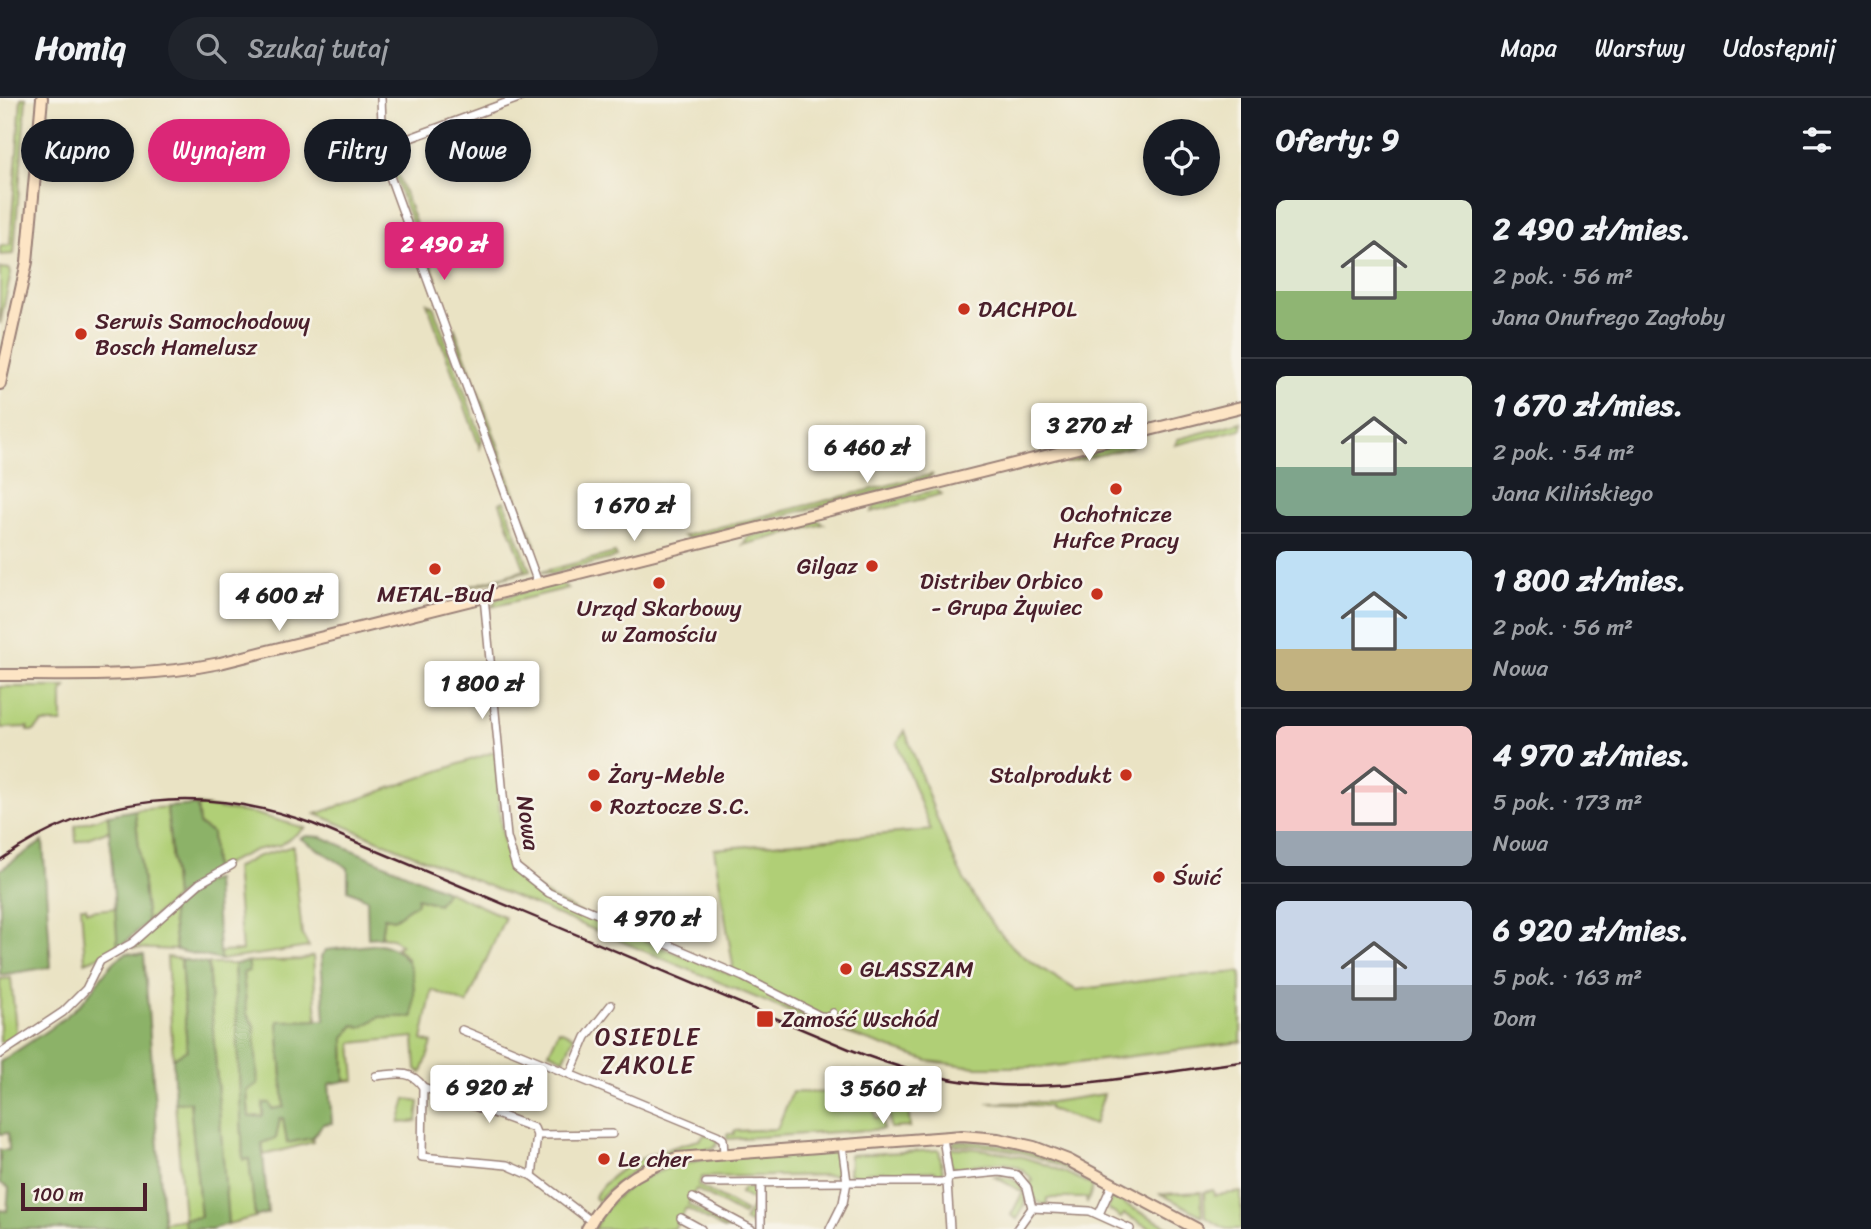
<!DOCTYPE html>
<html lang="pl">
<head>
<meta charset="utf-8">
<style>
  :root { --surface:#171b24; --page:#20242c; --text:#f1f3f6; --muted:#9ea1a6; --line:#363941; --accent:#db2777 }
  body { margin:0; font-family:Sriracha,sans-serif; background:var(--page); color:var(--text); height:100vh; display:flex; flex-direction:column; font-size:26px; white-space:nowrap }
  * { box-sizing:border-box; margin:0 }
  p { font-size:23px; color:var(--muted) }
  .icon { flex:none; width:38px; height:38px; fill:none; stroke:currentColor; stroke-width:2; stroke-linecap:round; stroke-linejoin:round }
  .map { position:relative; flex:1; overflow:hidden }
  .drawer { display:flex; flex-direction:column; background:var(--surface); width:630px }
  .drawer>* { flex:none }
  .guide { position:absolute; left:21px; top:21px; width:665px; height:63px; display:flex; gap:14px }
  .fabs { position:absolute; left:1143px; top:21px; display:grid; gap:14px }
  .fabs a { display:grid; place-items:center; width:77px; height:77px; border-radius:50%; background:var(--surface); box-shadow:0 4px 10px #0003; font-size:35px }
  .scale { position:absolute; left:21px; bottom:18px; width:126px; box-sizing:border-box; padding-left:7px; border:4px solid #4a1f2b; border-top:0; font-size:19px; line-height:24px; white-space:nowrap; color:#4a1f2b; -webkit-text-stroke:5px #f7f3e8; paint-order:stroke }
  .price { position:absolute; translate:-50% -60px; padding:0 16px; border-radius:7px; background:#fff; color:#222; font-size:23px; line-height:46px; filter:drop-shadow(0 2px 4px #0008) }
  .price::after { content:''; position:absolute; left:50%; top:42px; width:21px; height:16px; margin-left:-10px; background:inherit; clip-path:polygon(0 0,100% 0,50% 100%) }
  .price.current { background:var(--accent); color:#fff }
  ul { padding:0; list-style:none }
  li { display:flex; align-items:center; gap:21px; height:175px; padding:0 35px }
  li+li { border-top:2px solid var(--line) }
  li span { display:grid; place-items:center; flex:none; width:196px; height:140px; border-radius:10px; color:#555 }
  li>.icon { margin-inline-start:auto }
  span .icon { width:84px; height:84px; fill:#fffc; stroke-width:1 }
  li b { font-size:30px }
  h2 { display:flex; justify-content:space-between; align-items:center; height:84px; padding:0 35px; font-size:30px }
  .tag { padding:0 24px; border-radius:32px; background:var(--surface); box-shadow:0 4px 10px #0003; font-size:24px; line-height:63px }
  .tag.current { background:var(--accent); color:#fff }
  header { display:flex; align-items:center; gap:42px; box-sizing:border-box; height:98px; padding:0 35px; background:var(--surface); border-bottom:2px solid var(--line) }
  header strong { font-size:33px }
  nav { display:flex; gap:38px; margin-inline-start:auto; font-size:24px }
  .search { width:490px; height:63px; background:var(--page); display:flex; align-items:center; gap:18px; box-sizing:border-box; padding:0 24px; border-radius:38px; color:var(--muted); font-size:26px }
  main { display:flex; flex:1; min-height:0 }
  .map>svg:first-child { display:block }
  .green { fill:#b0cf76; stroke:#7d7750; stroke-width:2 }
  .forest { fill:#8cb267; stroke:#6b6849; stroke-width:2 }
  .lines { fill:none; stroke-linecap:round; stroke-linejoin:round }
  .street-casing { stroke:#9a8178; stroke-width:10 }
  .secondary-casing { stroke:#9a8178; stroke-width:14 }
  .street { stroke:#fff; stroke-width:7 }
  .secondary { stroke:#fde5c5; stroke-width:10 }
  .rail { stroke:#4a1f2b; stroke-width:2.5 }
  .poi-dot { fill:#c8321e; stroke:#f7f3e8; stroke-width:2.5 }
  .labels { text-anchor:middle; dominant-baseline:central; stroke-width:5; stroke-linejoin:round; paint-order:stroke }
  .poi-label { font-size:23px; fill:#4a1f2b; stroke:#f7f3e8; text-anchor:start }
  .street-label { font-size:23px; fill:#4a1f2b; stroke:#f7f3e8 }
  .neighbourhood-label { font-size:24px; letter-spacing:2px; fill:#4a1f2b; stroke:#f7f3e8 }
</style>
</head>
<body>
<header>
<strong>Homiq</strong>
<div class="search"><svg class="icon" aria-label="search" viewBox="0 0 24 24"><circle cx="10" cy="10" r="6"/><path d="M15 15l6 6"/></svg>Szukaj tutaj</div>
<nav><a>Mapa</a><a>Warstwy</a><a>Udostępnij</a></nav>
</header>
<main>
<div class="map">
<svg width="1241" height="1131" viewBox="0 0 1241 1131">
  <rect width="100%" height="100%" fill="#f7f3e8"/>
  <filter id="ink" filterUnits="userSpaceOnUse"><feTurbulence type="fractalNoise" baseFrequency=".0143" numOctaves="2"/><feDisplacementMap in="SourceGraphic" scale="14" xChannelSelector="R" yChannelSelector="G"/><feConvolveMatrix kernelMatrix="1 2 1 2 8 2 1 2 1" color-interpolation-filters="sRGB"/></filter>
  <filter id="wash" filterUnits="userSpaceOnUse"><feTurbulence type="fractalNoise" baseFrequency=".00686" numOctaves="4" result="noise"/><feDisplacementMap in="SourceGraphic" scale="28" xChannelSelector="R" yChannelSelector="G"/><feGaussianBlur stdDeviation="1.57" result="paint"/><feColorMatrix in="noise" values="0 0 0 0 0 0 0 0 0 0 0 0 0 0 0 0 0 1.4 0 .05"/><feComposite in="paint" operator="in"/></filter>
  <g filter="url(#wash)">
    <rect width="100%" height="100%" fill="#eae3c4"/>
    <g class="green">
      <polygon points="21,0 26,0 14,156 0,157 0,148 10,147"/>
      <polygon points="393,64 436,180 432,179 392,72"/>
      <polygon points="0,170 10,171 11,175 0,226"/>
      <polygon points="427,205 433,208 482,342 480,350"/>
      <polygon points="455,231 504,363 500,362 454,237"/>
      <polygon points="1241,324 1241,331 1175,347 1178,341"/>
      <polygon points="1132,343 1132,349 1067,365 1070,359"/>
      <polygon points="505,371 535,447 528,443 504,377"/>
      <polygon points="933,376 926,382 689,441 683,438"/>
      <polygon points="936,392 942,396 871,414 875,407"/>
      <polygon points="504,403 530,473 458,492 525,472 500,405"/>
      <polygon points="817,422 824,426 743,447 748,439"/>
      <polygon points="615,455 617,459 551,476 541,474"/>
      <polygon points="560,485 568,490 491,509 497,501"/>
      <polygon points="0,589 66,589 62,594 62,625 42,625 34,633 28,633 28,629 1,630"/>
      <path d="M905,633C933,707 955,792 1013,849C1030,866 1055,878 1076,892L1172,879L1241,874V944L1047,969H976L928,963L812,923L316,716L496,653C499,684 497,741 512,768C532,805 687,858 730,876L733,867L714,751L931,732L897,645Z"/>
      <polygon points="197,707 256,716 305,730 280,747 255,752 214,771 212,735 199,726"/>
      <polygon points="167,709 175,800 147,824 135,712"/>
      <polygon points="108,717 110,732 76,744 75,728"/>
      <polygon points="293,748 302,836 309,849 221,862 219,854 242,853 235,770 256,759"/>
      <polygon points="447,793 505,819 467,906 432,892 422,942 432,945 422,975 416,971 414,939 352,945 355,982 345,983 344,940 354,927 361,930 379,919 413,919 407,860 396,849 401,847 392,840 381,839 384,819 394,821 417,805 417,800 438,806"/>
      <polygon points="81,809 86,809 87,813 116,810 118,851 85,864"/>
      <polygon points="171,811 176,852 133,850 134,846"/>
      <polygon points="313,858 317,923 278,923 284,1010 271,1011 263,1005 264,1018 249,1019 247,992 254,928 247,916 243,874 249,872 249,864 300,862"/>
      <polygon points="167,859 181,861 187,952 173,960"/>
      <polygon points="208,866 234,866 243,1061 249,1060 255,1119 228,1126"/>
      <polygon points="11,880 17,943 0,944 0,881"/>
      <polygon points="559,932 574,938 564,961 549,954"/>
      <polygon points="853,973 901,988 873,991 875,1020 882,1020 883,1031 727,1041 727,1036 734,1036 734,1033 777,1031 792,994 843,995"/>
      <polygon points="901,991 917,993 907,996 910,1029 890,1030 889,1012 895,1009 894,997 887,995"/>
      <polygon points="1104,996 1094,1027 1049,1011 1049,1008 987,1005 1051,1004"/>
      <polygon points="406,1001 419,1004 417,1023 399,1025"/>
      <polygon points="190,1004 201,1120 185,1121 185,1131 164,1131 164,1124 184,1121 175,1005"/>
      <polygon points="280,1020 283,1020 287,1045 312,1040 313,1044 264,1057 262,1045 276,1040"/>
      <path d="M705,1036L718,1041L716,1049C704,1053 690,1052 678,1055C646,1062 620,1079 598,1103L594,1100C613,1065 664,1051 699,1042Z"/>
      <path d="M956,1043C1008,1043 1050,1058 1095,1081L1092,1084C1046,1058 1003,1046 950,1047Z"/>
      <path d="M948,1050C1003,1049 1045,1063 1093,1088L1087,1106L1086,1100H1047V1107C1032,1105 1034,1097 1029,1085L1033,1083C1018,1061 997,1064 973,1067L972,1072H958L950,1067Z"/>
      <path d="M838,1052L841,1077L702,1079L698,1087L745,1113L743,1117L696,1091L688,1106L732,1131H724L686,1110L674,1131H594C633,1046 759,1058 838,1052Z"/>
      <polygon points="939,1052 943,1074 937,1079 936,1073 867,1074 867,1080 849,1076 850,1057"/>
      <path d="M993,1078C1022,1079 1035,1095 1017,1121L1011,1117L1023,1094Z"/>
      <polygon points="744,1090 758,1091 758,1124 755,1127 744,1123 755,1104 740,1095"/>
      <polygon points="1213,1092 1214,1097 1241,1094 1241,1131 1226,1131 1205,1119 1204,1094"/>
      <polygon points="1201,1094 1202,1118 1161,1096"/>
      <polygon points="1112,1099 1172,1131 1152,1131 1124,1116 1121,1120 1108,1111"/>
    </g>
    <g class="forest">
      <polygon points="197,707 199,726 212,735 214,771 175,800 167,709"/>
      <polygon points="135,712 147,824 118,851 108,717"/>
      <polygon points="307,738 322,739 447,793 438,806 417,800 417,805 394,821 384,819 381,839 368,840 367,801 348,792 348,770 300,740"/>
      <polygon points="43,743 51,869 0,877 0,772"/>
      <polygon points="215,782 219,854 221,862 176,852 171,811 205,784"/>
      <path d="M380,846C418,854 415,886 413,919H379L361,930L354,927L344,940L345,983L329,986L332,1025L323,1026L312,1040L287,1045L283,1020H280L276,1040L262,1045L268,1115L255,1119L249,1061L243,1062L234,866L249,864V873L243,875L247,916L254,928L258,986L247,993L249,1019L263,1018V1005H270L272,1011L284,1009L278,923L325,922L321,858L326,852Z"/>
      <path d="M127,855L144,857L164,1131H0V1112L7,1113L9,1090L0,1085V1052H9L8,1035L0,1036V964C28,945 59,927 83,903C99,886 106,866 127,855Z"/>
      <polygon points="181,861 208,866 228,1126 211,1131 185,1131 184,1121 201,1119 190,1004 175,1005 173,960 187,952"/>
    </g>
  </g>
  <g filter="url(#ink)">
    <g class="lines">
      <g class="street-casing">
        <g id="street">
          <polyline points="381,0 383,50 388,73 538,485"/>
          <polyline points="383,50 519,0"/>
          <polyline points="484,499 507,739 516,769 549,795 743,879 820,918 830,919 833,915"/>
          <polyline points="462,932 717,1037 723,1041 724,1055"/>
          <polyline points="0,956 63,914 86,891 100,863 132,845 200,785 232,767"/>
          <polyline points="570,976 586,939 611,907"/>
          <path d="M376,978C396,976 411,971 423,989L422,1059L507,1067L532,1078L591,1123"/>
          <polyline points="423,989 534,1030 537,1037 532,1078"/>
          <polyline points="537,1037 612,1036"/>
          <polyline points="943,1040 949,1079"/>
          <polyline points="947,1084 949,1079 1000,1074 1017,1077 1027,1089 1032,1110 1017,1131"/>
          <polyline points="706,1085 847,1084 842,1047"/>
          <polyline points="693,1100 751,1131"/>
          <polyline points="1032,1110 1090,1113 1130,1131"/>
          <polyline points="1099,1116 1113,1085"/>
          <polyline points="681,1120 701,1131"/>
          <polyline points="761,1131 761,1085"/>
          <polyline points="830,1131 843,1105 847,1084 947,1084 950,1131"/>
        </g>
      </g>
      <g class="secondary-casing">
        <g id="secondary">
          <polyline points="0,286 27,164 42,0"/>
          <path d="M0,577C73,577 148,580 220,565L1241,309"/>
          <path d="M587,1131C606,1095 637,1071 677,1060L962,1038L998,1041L1034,1049L1068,1062L1197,1131"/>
        </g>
      </g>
      <use href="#street" class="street"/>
      <use href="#secondary" class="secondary"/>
      <path class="rail" d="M0,762C95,695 205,686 313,726L849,951C892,968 937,982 984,986C1068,994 1157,974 1241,964"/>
    </g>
  </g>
  <g class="poi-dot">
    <circle cx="964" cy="211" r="7"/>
    <circle cx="81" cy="236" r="7"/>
    <circle cx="1116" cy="391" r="7"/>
    <circle cx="872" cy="468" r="7"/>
    <circle cx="435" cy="471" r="7"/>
    <circle cx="659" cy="485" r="7"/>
    <circle cx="1097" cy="496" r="7"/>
    <circle cx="594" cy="677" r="7"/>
    <circle cx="1126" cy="677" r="7"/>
    <circle cx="596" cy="708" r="7"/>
    <circle cx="1159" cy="779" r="7"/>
    <circle cx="846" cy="871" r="7"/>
    <rect x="756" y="912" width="18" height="18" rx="3.5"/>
    <circle cx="604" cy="1061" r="7"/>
  </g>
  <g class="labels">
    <g class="poi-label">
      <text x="978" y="211">DACHPOL</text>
      <text x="95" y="223">Serwis Samochodowy<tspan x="95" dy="26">Bosch Hamelusz</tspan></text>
      <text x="1116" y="416" text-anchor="middle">Ochotnicze<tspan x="1116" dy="26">Hufce Pracy</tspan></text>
      <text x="858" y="468" text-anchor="end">Gilgaz</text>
      <text x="1083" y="483" text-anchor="end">Distribev Orbico<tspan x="1083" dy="26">- Grupa Żywiec</tspan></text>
      <text x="435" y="496" text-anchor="middle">METAL-Bud</text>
      <text x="659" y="510" text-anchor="middle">Urząd Skarbowy<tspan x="659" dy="26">w Zamościu</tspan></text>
      <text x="608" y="677">Żary-Meble</text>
      <text x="1112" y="677" text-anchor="end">Stalprodukt</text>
      <text x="610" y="708">Roztocze S.C.</text>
      <text x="1173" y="779">Świć</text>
      <text x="860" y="871">GLASSZAM</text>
      <text x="781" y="921">Zamość Wschód</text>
      <text x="618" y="1061">Le cher</text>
    </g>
    <g class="street-label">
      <text transform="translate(528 725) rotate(82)">Nowa</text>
    </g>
    <g class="neighbourhood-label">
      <text x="648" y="939">OSIEDLE<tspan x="648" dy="28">ZAKOLE</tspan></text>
    </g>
  </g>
</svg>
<div class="fabs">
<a><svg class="icon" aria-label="locate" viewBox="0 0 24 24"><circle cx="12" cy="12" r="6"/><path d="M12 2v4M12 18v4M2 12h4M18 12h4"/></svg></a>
</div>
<div class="scale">100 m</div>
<b class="price current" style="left:444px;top:184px">2 490 zł</b>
<b class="price" style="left:1089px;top:365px">3 270 zł</b>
<b class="price" style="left:867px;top:387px">6 460 zł</b>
<b class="price" style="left:634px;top:445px">1 670 zł</b>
<b class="price" style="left:279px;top:535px">4 600 zł</b>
<b class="price" style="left:482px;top:623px">1 800 zł</b>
<b class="price" style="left:657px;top:858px">4 970 zł</b>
<b class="price" style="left:489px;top:1027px">6 920 zł</b>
<b class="price" style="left:883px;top:1028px">3 560 zł</b>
<div class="guide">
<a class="tag">Kupno</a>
<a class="tag current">Wynajem</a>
<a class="tag">Filtry</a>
<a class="tag">Nowe</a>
</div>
</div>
<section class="drawer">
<h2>Oferty: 9<svg class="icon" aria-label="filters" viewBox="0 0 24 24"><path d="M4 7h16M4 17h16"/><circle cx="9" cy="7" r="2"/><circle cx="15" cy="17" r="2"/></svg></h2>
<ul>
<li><span style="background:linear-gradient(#dfe7d0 65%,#8fb573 0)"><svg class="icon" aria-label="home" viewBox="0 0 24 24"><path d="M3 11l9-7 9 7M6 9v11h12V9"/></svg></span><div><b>2 490 zł/mies.</b><p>2 pok. · 56 m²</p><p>Jana Onufrego Zagłoby</p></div></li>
<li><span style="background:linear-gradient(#dfe7d0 65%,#7fa58c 0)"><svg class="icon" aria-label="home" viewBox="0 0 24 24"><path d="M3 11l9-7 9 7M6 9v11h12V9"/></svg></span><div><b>1 670 zł/mies.</b><p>2 pok. · 54 m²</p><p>Jana Kilińskiego</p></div></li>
<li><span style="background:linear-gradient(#bfe0f5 70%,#c2b280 0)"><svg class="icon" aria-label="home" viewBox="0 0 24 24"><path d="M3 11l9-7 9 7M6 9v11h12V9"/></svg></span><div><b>1 800 zł/mies.</b><p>2 pok. · 56 m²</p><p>Nowa</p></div></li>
<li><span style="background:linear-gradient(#f6c9c9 75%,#9aa5b1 0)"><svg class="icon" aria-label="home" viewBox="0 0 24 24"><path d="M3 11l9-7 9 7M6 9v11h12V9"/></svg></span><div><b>4 970 zł/mies.</b><p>5 pok. · 173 m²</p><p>Nowa</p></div></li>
<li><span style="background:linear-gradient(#c9d6e8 60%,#9aa5b1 0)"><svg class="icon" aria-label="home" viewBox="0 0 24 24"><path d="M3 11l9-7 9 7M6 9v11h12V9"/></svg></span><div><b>6 920 zł/mies.</b><p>5 pok. · 163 m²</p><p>Dom</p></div></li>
</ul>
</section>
</main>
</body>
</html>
